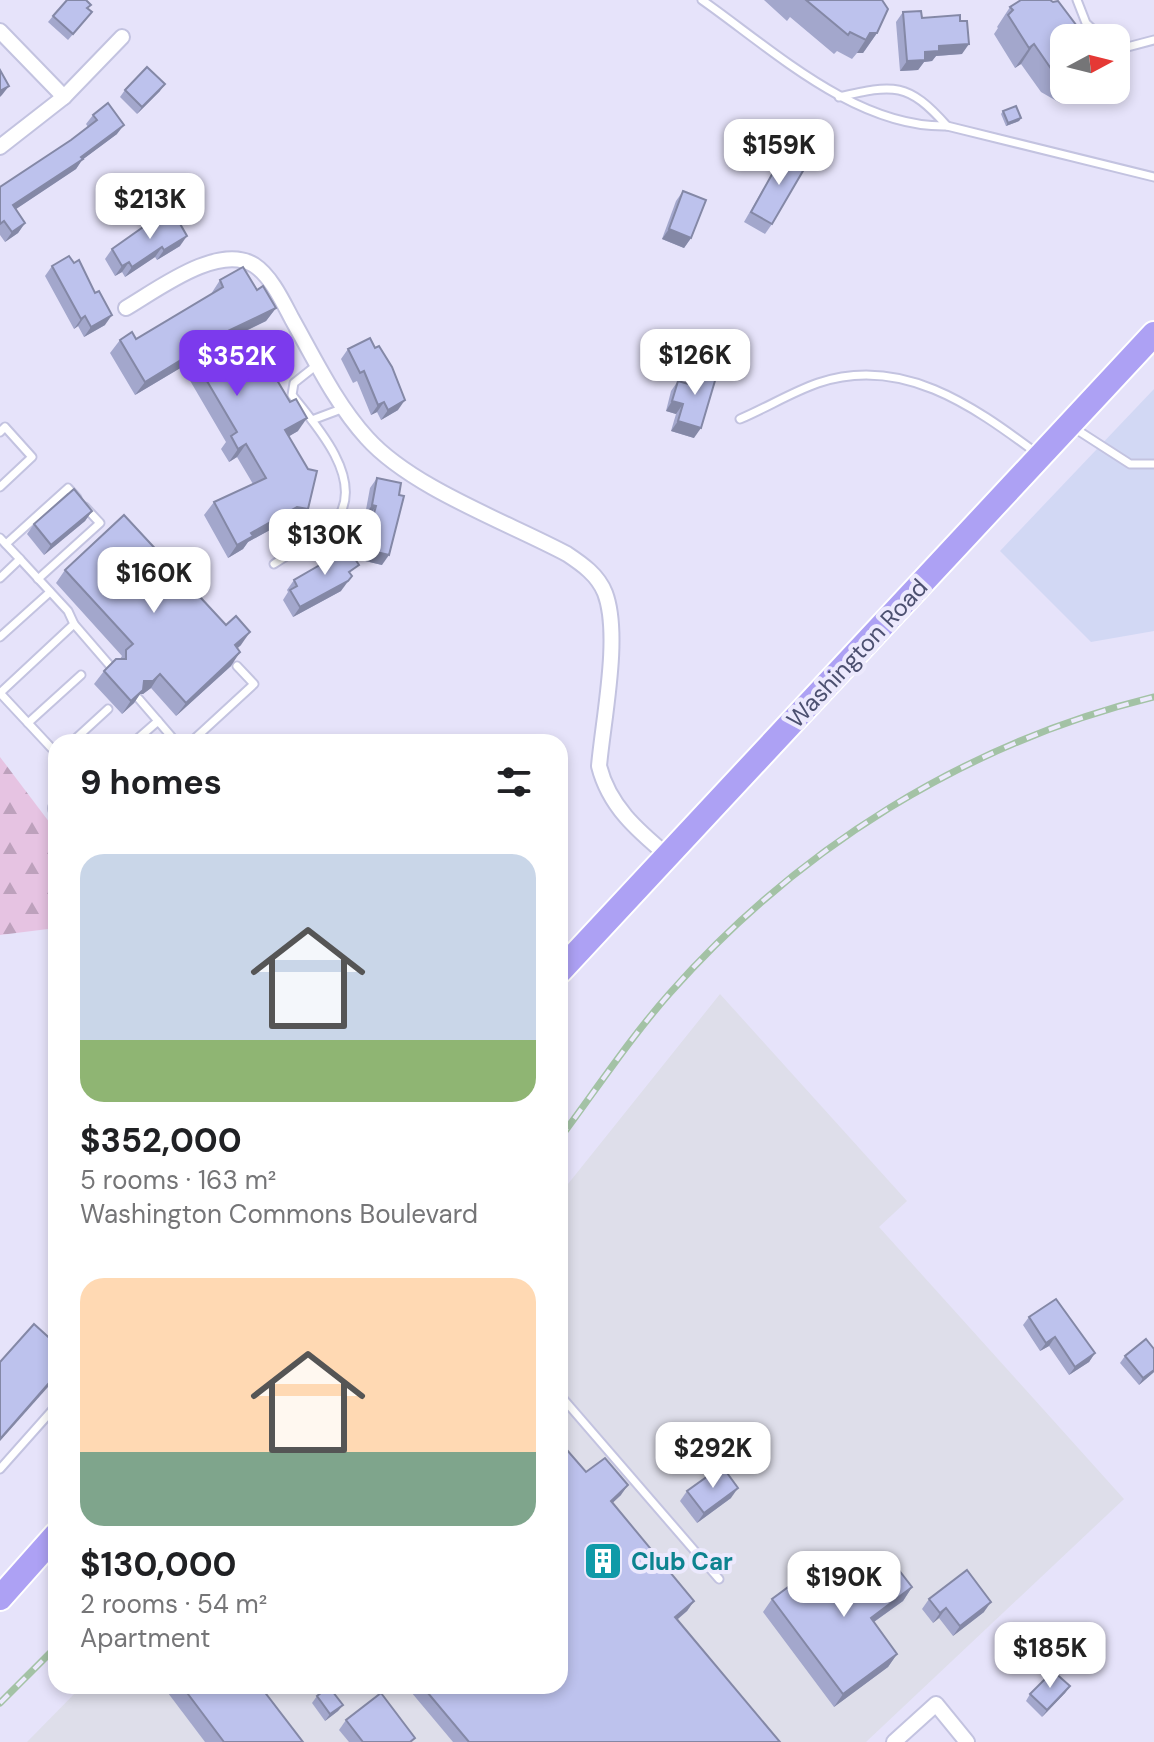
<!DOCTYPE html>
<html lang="en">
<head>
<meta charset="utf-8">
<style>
  :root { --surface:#fff; --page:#f6f6f6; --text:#202124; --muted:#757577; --accent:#7c3aed }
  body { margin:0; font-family:"DM Sans",sans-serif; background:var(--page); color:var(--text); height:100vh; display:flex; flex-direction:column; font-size:30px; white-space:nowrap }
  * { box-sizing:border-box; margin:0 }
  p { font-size:26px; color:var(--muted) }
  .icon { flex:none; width:44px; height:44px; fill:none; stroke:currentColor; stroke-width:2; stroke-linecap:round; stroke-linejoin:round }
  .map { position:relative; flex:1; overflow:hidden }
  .details { position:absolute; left:48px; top:734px; width:520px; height:960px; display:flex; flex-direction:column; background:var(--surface); border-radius:24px; box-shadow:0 4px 12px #0003 }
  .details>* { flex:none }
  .needle { width:52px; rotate:83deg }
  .controls { position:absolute; left:1050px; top:24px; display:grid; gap:16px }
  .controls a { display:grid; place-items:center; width:80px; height:80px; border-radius:16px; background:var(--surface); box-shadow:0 4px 12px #0003; font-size:40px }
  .price { position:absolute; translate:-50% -68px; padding:0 18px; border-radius:16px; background:#fff; color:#222; font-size:26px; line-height:52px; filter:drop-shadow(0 2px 4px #0008) }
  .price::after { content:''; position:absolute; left:50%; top:48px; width:24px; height:18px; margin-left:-12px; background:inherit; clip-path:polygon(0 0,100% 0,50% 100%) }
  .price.on { background:var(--accent); color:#fff }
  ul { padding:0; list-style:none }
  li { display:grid; align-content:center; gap:16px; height:424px; padding:0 32px }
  li span { display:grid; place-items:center; height:248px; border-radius:24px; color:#555 }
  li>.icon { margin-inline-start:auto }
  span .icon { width:144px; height:144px; fill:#fffc; stroke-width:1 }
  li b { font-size:34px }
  h2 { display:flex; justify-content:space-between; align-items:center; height:96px; padding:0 32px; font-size:34px }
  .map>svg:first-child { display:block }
  .commercial { fill:#d2d8f4 }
  .industrial { fill:#dedeea }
  .forest { fill:url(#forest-firs) }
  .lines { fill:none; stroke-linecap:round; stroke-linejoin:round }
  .lane-casing { stroke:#c3c3e0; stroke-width:11 }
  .street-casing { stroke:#c3c3e0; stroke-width:18 }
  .primary-casing { stroke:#fff; stroke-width:28 }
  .lane { stroke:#fff; stroke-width:7 }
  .street { stroke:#fff; stroke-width:14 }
  .primary { stroke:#ada1f4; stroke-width:24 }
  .rail-casing { stroke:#a3c2a5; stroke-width:7 }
  .rail { stroke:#ece9fd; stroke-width:4; stroke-dasharray:12; stroke-linecap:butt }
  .wall { fill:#a3a7cc }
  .shaded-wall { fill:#8488a6 }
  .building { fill:#bdc2ed; stroke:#8488a6; stroke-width:2 }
  .labels { text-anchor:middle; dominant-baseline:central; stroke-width:8; stroke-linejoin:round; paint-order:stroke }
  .street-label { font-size:24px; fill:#4c5070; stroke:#ece9fd }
  .culture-label { font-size:24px; font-weight:bold; fill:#0d838f; stroke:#ece9fd; text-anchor:start }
</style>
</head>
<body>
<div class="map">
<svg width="1154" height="1742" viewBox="0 0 1154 1742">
  <defs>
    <pattern id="forest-firs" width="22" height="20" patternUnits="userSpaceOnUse" patternTransform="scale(2)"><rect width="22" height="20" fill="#e6c3e2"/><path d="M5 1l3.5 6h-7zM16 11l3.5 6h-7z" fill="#bda1bc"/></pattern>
  </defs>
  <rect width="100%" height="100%" fill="#e6e3fa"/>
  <polygon class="commercial" points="1154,389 1154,631 1091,642 1000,551"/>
  <polygon class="industrial" points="720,994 907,1201 879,1227 1124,1499 866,1742 27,1742 82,1686 560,1686 560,1194"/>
  <polygon class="forest" points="0,757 56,831 56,928 0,935"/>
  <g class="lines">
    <g class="lane-casing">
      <g id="lane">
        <path d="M702,0C773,50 856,128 947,126L1154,177"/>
        <polyline points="1077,0 1086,23 1102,38"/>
        <polyline points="1116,50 1154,40"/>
        <path d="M839,97C894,84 908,82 947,126"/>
        <path d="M740,419C766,408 792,392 818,383C901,355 972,405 1035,452"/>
        <polyline points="312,420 344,408"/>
        <polyline points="1071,426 1130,464 1154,464"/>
        <polyline points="0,432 5,427 32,457 0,487"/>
        <polyline points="0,538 20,559 0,578"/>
        <polyline points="6,544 68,488 77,498"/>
        <path d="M274,564C294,550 332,533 342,510C358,471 314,423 292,395L294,383L318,364"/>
        <polyline points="38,579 100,523 85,507"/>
        <polyline points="74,624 112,668"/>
        <polyline points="0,637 50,592"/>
        <polyline points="0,693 74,624 68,611 20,559"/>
        <polyline points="0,693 56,753"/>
        <polyline points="139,699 158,721"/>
        <polyline points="28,723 81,675"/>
        <polyline points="72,742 108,709"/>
        <polyline points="134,742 158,721 176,742"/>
        <polyline points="191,742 254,684 237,666"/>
        <polyline points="560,1395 719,1579"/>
        <polyline points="0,1469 56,1406"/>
      </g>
    </g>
    <g class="street-casing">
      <g id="street">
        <polyline points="0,31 64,97"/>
        <polyline points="0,147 64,97 122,37"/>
        <path d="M126,308C157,290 218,243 254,265C271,276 283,302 292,319C315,360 336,404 367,438C412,488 507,522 567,554C582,564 598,575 605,593C621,635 603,720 599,766C609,806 637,830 668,856"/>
        <polyline points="56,808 56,809"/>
        <polyline points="894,1742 936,1704 967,1742"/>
      </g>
    </g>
    <g class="primary-casing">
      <g id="primary">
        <polyline points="560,971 1154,334"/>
        <polyline points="0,1598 56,1535"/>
      </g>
    </g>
    <use href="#lane" class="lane"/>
    <use href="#street" class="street"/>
    <use href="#primary" class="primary"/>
    <g class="rail-casing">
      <g id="rail">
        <path d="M560,1138C596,1090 630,1038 670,993C798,848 966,743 1154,697"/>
        <polyline points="0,1703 56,1647"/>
      </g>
    </g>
    <use href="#rail" class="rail"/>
  </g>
  <g class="wall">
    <polygon points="764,0 882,0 877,33 863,53 857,53 852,59 837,51 834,54 790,17 787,21"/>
    <polygon points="1010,7 1064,38 1064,90 1079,90 1069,101 1066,97 1060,103 1041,92 1021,64 1015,68 994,34 998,28 997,27"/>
    <polygon points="92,12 68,40 48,22 53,16"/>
    <polygon points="903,12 922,18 962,54 936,56 932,61 924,62 918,70 900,71 896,22"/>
    <polygon points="125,90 160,91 137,114 120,97"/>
    <polygon points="1003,111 1021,118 1019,121 1006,126 1001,114"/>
    <polygon points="93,115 117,134 82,160 76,169 16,209 25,223 18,233 5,242 0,235 0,187 71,140 88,127 86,124"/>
    <polygon points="785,151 772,224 765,234 744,222"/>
    <polygon points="683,191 691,238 684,248 662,239 676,201"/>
    <polygon points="180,246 157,260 155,257 125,277 122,272 115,276 105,259 112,249"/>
    <polygon points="52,266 105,325 84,337 78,326 74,329 45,276"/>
    <polygon points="220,280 257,290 276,308 266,321 232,338 247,363 267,363 279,372 275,377 298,431 289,436 299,522 288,520 248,542 243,549 228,558 204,515 214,502 253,484 237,457 229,462 221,449 226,442 182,367 135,395 110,353 120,340 136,339 211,294"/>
    <polygon points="348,349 398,410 381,420 377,412 371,415 357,381 353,383 341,359"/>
    <polygon points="696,368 694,438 671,431 676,414 666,411 671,391 678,381 688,384 689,378"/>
    <polygon points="377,478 382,565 357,559 369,516 365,515 370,488"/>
    <polygon points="92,511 85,521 44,555 27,534 34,524"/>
    <polygon points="323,559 341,591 293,617 283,600 288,592 287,590 294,580 318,566"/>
    <polygon points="65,570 241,645 237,648 231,666 176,716 151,688 143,694 140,694 134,703 122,714 94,684 104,671 120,659 122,656 56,583"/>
    <polygon points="1029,1317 1095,1353 1089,1362 1069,1375 1049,1346 1040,1351 1023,1325"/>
    <polygon points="1154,1349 1154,1372 1139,1385 1120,1363 1125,1356"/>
    <polygon points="586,1472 621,1495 612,1503 694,1601 687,1611 677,1620 780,1742 453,1742 406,1686 560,1686"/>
    <polygon points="687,1491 731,1498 697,1523 680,1501"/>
    <polygon points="912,1587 903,1601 874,1622 897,1654 888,1667 834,1707 763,1612 772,1599 843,1590"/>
    <polygon points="929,1599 984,1612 953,1636 939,1618 933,1623 922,1609"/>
    <polygon points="172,1686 260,1686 303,1742 205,1742 168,1693"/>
    <polygon points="1070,1686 1065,1693 1042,1717 1026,1701 1030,1694"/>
    <polygon points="317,1696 343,1705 338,1711 325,1721 312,1703"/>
    <polygon points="346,1720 413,1742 349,1742 339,1730"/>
  </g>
  <g class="shaded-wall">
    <polygon points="870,33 877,33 863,53 857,53"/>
    <polygon points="969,44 962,54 936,56 932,61 924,62 918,70 900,71 907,61 939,46"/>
    <polygon points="1034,44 1021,64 1015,68 1029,48"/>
    <polygon points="165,84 160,91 137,114 142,107"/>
    <polygon points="9,86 2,95 0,97 0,91"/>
    <polygon points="1021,118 1019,121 1006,126 1008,123"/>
    <polygon points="124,125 117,134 82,160 76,169 7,215 13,205"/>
    <polygon points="25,223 18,233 5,242 12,232"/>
    <polygon points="669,229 691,238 684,248 662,239"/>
    <polygon points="187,236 180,246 157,260 164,250"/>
    <polygon points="162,247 155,257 125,277 132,267"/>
    <polygon points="129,262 122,272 115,276 122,266"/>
    <polygon points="276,308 266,321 218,344 228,331"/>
    <polygon points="112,315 105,325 84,337 91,327"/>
    <polygon points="85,316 78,326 74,329 81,319"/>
    <polygon points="191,354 182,367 135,395 145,382"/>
    <polygon points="405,400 398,410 381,420 388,410"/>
    <polygon points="672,401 683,404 676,414 666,411"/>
    <polygon points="384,402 377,412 371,415 378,405"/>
    <polygon points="307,418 298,431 276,444 285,430"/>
    <polygon points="678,421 701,428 694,438 671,431"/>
    <polygon points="246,444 237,457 229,462 238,449"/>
    <polygon points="372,505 376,506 369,516 365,515"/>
    <polygon points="297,507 308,509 299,522 288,520 248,542 243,549 228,558 237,545 251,533"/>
    <polygon points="92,511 85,521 44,555 51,545"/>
    <polygon points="364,549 389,555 382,565 357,559"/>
    <polygon points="352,576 341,591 293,617 300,607"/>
    <polygon points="250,632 241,645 226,659 235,645"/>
    <polygon points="240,652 231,666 176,716 186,703"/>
    <polygon points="160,674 151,688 143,694 140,694 134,703 122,714 144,681"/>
    <polygon points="1055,1337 1049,1346 1040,1351 1046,1343"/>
    <polygon points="1095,1353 1089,1362 1069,1375 1075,1367"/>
    <polygon points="1154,1370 1154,1372 1139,1385 1143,1378"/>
    <polygon points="56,1375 56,1378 0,1441 0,1439"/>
    <polygon points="628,1485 621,1495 604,1511 611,1501"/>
    <polygon points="738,1488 731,1498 697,1523 704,1513"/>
    <polygon points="912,1587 903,1601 861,1631 871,1618"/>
    <polygon points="694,1601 687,1611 668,1627 675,1617"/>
    <polygon points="991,1602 984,1612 953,1636 960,1626"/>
    <polygon points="946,1608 939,1618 933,1623 940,1613"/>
    <polygon points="897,1654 888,1667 834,1707 843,1694"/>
    <polygon points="1070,1686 1065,1693 1042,1717 1047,1710"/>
    <polygon points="343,1705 338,1711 325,1721 330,1714"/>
  </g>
  <g class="building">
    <polygon points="67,0 86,0 91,5 87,8 92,12 73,34 53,16"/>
    <polygon points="806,0 882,0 888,9 877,33 870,33 866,40 850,32 848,35"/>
    <polygon points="1021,0 1050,0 1053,2 1058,1 1080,30 1090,38 1064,38 1064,78 1054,73 1034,44 1029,48 1008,15 1013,10 1010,7"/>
    <polygon points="921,11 922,18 960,15 960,21 967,21 969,44 939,46 939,51 925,52 925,60 907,61 903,12"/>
    <polygon points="147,67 165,84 142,107 125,90"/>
    <polygon points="0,70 9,86 0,91"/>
    <polygon points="108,103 124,125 81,157 83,159 13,205 25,223 12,232 4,221 0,224 0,187 71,140 97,120 93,115"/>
    <polygon points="1016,106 1021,118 1008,123 1003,111"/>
    <polygon points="785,151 807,164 772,224 751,212"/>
    <polygon points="683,191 706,200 691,238 669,229"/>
    <polygon points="175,215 187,236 164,250 162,247 132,267 129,262 122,266 112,249 156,218 162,217 165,221"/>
    <polygon points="69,256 74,263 79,260 95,293 99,291 112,315 91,327 85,316 81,319 52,266"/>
    <polygon points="243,267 257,290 263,286 276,308 228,331 247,363 262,355 267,363 272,360 279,372 274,375 290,402 296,399 307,418 285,430 308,469 317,471 308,509 297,507 251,533 253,536 237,545 214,502 266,478 246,444 238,449 231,436 237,432 191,354 145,382 120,340 132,332 136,339 223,287 220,280"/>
    <polygon points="370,338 375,348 379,346 392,367 405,400 388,410 384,402 378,405 364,371 360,373 348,349"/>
    <polygon points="696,368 717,374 701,428 678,421 683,404 672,401 678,381 692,385"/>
    <polygon points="377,478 401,483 399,495 404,496 389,555 364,549 376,506 372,505"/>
    <polygon points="74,489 92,511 51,545 34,524"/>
    <polygon points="124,515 226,625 236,616 250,632 235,645 240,652 186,703 160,674 153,681 144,681 143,690 131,701 104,671 116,659 126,659 126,650 133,644 65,570"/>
    <polygon points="346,545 359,565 349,572 352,576 348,581 300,607 290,590 297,586 294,580 325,562 323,559"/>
    <polygon points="1056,1299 1095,1353 1075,1367 1055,1337 1046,1343 1029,1317"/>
    <polygon points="34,1324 56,1344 56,1375 0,1439 0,1362"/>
    <polygon points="1146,1339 1154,1349 1154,1370 1143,1378 1125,1356"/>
    <polygon points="560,1442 586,1472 605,1458 628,1485 611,1501 694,1601 675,1617 780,1742 469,1742 422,1686 560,1686"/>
    <polygon points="722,1466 738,1488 704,1513 687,1491"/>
    <polygon points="888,1556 912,1587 871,1618 897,1654 843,1694 772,1599 822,1562 843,1590"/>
    <polygon points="967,1570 991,1602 960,1626 946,1608 940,1613 929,1599"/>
    <polygon points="1053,1671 1070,1686 1047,1710 1030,1694"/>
    <polygon points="182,1686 260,1686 303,1742 224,1742"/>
    <polygon points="329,1687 343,1705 330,1714 317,1696"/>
    <polygon points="381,1693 415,1738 410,1742 363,1742 346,1720"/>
  </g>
  <defs>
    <g id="building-square" transform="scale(2)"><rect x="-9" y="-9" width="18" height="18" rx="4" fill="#0f9aa8" stroke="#ece9fd"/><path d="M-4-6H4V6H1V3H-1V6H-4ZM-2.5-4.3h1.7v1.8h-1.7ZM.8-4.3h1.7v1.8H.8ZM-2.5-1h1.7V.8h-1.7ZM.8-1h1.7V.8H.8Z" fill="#fff"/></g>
  </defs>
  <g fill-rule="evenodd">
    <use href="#building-square" x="603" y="1561"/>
  </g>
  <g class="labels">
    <g class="street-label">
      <text transform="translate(857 653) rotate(-47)">Washington Road</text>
    </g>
    <g class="culture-label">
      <text x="631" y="1561">Club Car</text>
    </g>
  </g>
</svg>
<div class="controls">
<a><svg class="needle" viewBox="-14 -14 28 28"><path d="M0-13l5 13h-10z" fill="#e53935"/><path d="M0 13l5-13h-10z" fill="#757577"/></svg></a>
</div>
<b class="price" style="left:779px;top:187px">$159K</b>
<b class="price" style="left:150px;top:241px">$213K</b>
<b class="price" style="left:695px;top:397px">$126K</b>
<b class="price on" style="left:237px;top:398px">$352K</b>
<b class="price" style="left:325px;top:577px">$130K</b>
<b class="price" style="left:154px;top:615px">$160K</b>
<b class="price" style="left:713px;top:1490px">$292K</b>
<b class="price" style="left:844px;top:1619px">$190K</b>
<b class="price" style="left:1050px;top:1690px">$185K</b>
<section class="details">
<h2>9 homes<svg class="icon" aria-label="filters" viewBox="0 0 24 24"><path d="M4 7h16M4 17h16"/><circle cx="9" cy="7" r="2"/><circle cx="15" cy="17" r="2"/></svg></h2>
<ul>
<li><span style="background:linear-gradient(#c9d6e8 75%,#8fb573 0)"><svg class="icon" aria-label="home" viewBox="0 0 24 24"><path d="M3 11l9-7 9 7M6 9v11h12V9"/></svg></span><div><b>$352,000</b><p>5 rooms · 163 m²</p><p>Washington Commons Boulevard</p></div></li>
<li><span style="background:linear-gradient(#ffd9b3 70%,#7fa58c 0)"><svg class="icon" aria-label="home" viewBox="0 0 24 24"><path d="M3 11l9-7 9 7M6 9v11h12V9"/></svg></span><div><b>$130,000</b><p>2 rooms · 54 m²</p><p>Apartment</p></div></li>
</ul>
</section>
</div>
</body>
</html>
